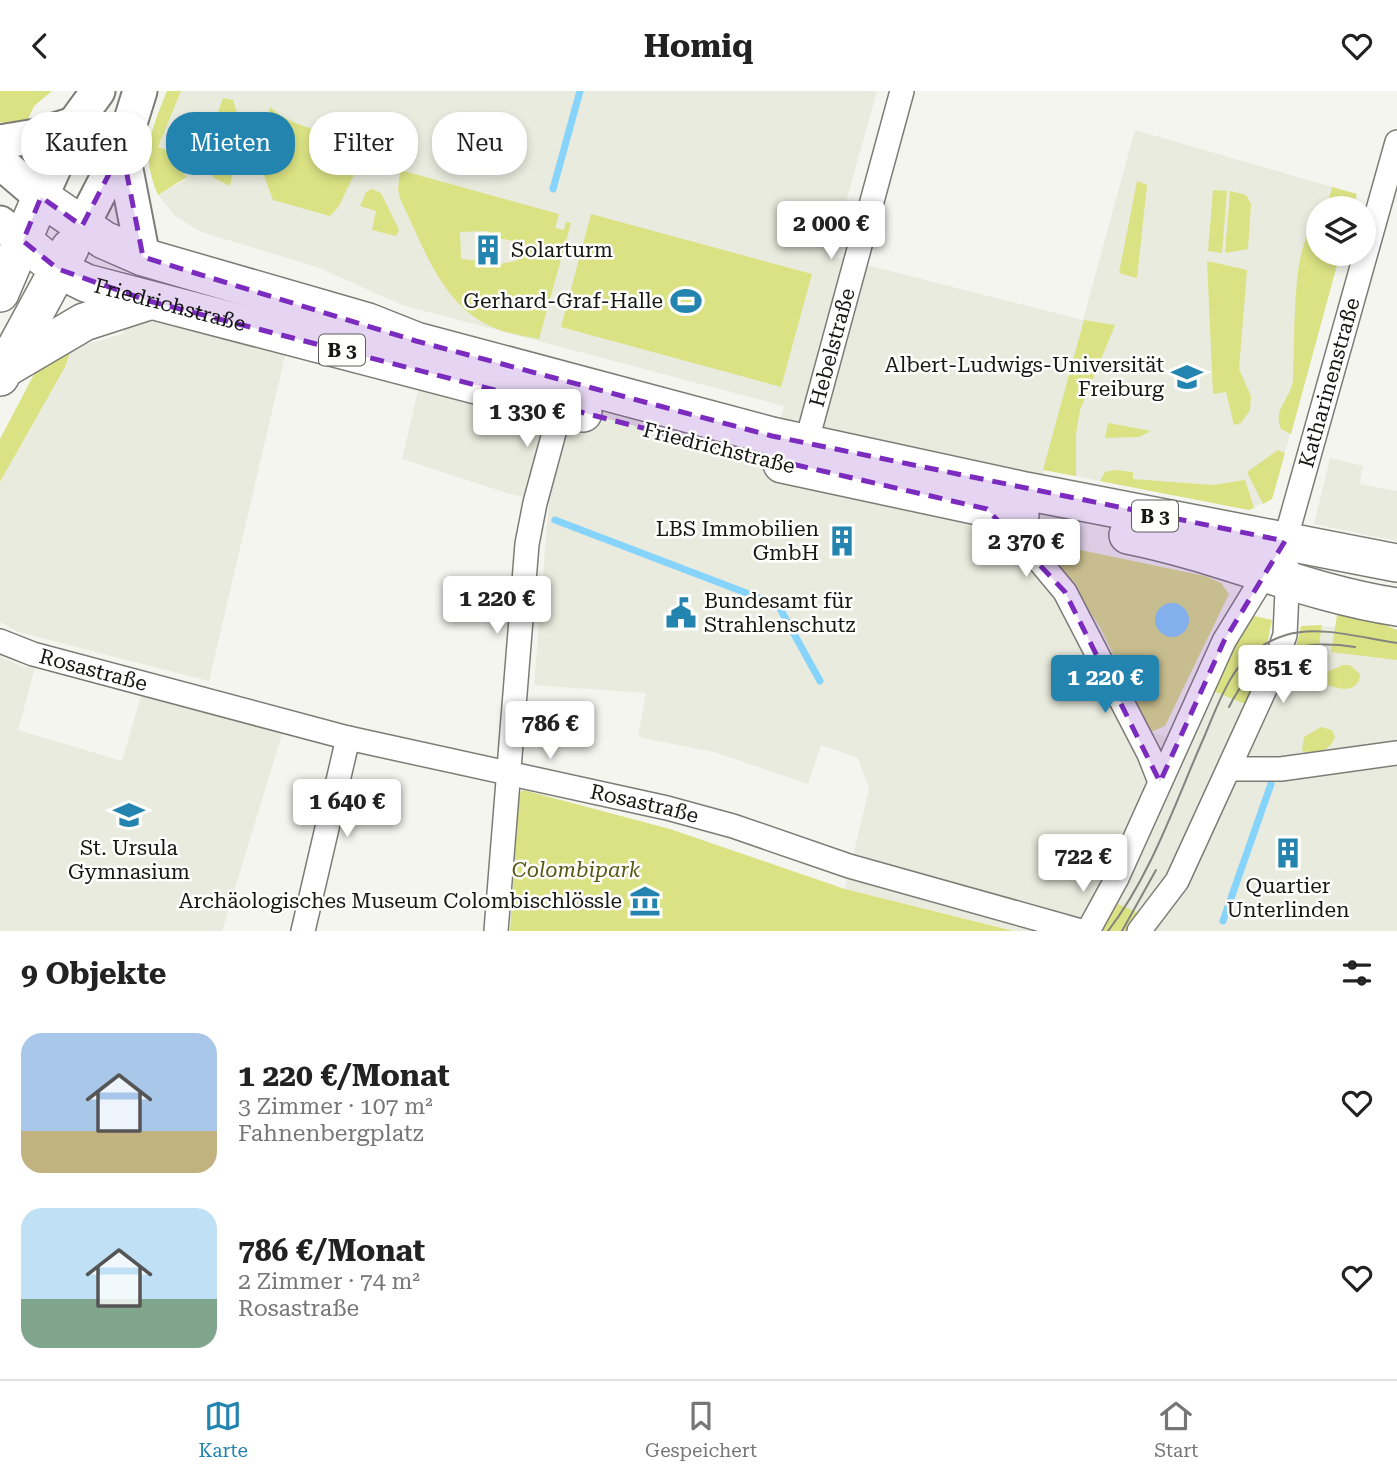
<!DOCTYPE html>
<html lang="de">
<head>
<meta charset="utf-8">
<style>
  :root { --surface:#fff; --page:#f2f2f2; --text:#222; --muted:#767676; --line:#e0e0e0; --accent:#2384af }
  body { margin:0; font-family:"Roboto Serif",serif; background:var(--page); color:var(--text); height:100vh; display:flex; flex-direction:column; font-size:26px; white-space:nowrap }
  * { box-sizing:border-box; margin:0 }
  p { font-size:23px; color:var(--muted) }
  .icon { flex:none; width:38px; height:38px; fill:none; stroke:currentColor; stroke-width:2; stroke-linecap:round; stroke-linejoin:round }
  .map { position:relative; height:840px; overflow:hidden }
  .side { display:flex; flex-direction:column; background:var(--surface); flex:1 }
  .side>* { flex:none }
  .banner { position:absolute; left:21px; top:21px; width:700px; height:63px; display:flex; gap:14px }
  .fabs { position:absolute; left:1306px; top:105px; display:grid; gap:14px }
  .fabs a { display:grid; place-items:center; width:70px; height:70px; border-radius:50%; background:var(--surface); box-shadow:0 4px 10px #0003; font-size:35px }
  .price { position:absolute; translate:-50% -60px; padding:0 16px; border-radius:7px; background:#fff; color:#222; font-size:23px; line-height:46px; filter:drop-shadow(0 2px 4px #0008) }
  .price::after { content:''; position:absolute; left:50%; top:42px; width:21px; height:16px; margin-left:-10px; background:inherit; clip-path:polygon(0 0,100% 0,50% 100%) }
  .price.selected { background:var(--accent); color:#fff }
  ul { padding:0; list-style:none }
  li { display:flex; align-items:center; gap:21px; height:175px; padding:0 21px }
  li span { display:grid; place-items:center; flex:none; width:196px; height:140px; border-radius:21px; color:#555 }
  li>.icon { margin-inline-start:auto }
  span .icon { width:84px; height:84px; fill:#fffc; stroke-width:1 }
  li b { font-size:30px }
  h2 { display:flex; justify-content:space-between; align-items:center; height:84px; padding:0 21px; font-size:30px }
  .chip { padding:0 24px; border-radius:28px; background:var(--surface); box-shadow:0 4px 10px #0003; font-size:24px; line-height:63px }
  .chip.selected { background:var(--accent); color:#fff }
  header { display:flex; justify-content:space-between; align-items:center; height:91px; padding:0 21px; background:var(--surface); font-size:32px; font-weight:700 }
  .menu { display:flex; justify-content:space-around; align-items:center; height:98px; border-top:2px solid var(--line); background:var(--surface); font-size:19px; color:var(--muted) }
  .menu a { display:grid; justify-items:center; gap:4px }
  .menu .selected { color:var(--accent) }
  .map>svg:first-child { display:block }
  .built { fill:#e9ebde }
  .green { fill:#dbe283; fill-rule:evenodd }
  .water { fill:#86d3fb }
  .lines { fill:none; stroke-linecap:round; stroke-linejoin:round }
  .stream { stroke:#86d3fb; stroke-width:7 }
  .street-casing { stroke:#7c7c77; stroke-width:26 }
  .secondary-casing { stroke:#7c7c77; stroke-width:37 }
  .primary-casing { stroke:#7c7c77; stroke-width:40 }
  .street { stroke:#fff; stroke-width:23 }
  .secondary { stroke:#fff; stroke-width:33 }
  .primary { stroke:#fff; stroke-width:37 }
  .tram { stroke:#838480; stroke-width:2 }
  .marked { fill:#7b2cbf; fill-opacity:0.2; stroke:#7b2cbf; stroke-width:5; stroke-dasharray:14 9; stroke-linejoin:round }
  .labels { text-anchor:middle; dominant-baseline:central; stroke-width:5; stroke-linejoin:round; paint-order:stroke }
  .shield { fill:#fffffe; stroke:#5c5c5a; stroke-width:2 }
  .shield-label { font-size:19px; font-weight:bold; fill:#161614 }
  .poi-label { font-size:21px; fill:#161614; stroke:#fffffe; text-anchor:end }
  .street-label { font-size:21px; fill:#161614; stroke:#fffffe }
  .park-label { font-size:21px; font-style:italic; fill:#565a15; stroke:#fffffe }
</style>
</head>
<body>
<header><svg class="icon" aria-label="back" viewBox="0 0 24 24"><path d="M15 5l-7 7 7 7"/></svg>Homiq<svg class="icon" aria-label="heart" viewBox="0 0 24 24"><path d="M12 20l-8-8c-3-5 5-10 8-4 3-6 11-1 8 4z"/></svg></header>
<div class="map">
<svg width="1397" height="840" viewBox="0 0 1397 840">
  <rect width="100%" height="100%" fill="#f4f5ef"/>
  <g class="built">
    <polygon points="181,0 877,0 831,165 1083,229 1135,39 1357,103 1353,117 1318,117 1318,163 1340,163 1272,408 1249,419 1044,379 1037,413 1066,423 1061,461 1056,471 1100,536 1151,641 1184,652 1209,598 1270,542 1264,570 1294,564 1301,535 1335,536 1397,545 1397,840 1016,840 845,798 869,698 858,667 821,654 808,693 714,661 638,646 646,602 534,594 549,411 510,403 402,368 425,270 772,356 784,315 402,214 317,176 201,141 175,125 158,104 185,89 179,71 158,56"/>
    <polygon points="131,193 292,235 209,590 18,541 0,531 0,391 65,276 66,259 123,243"/>
    <polygon points="1330,367 1363,375 1359,393 1397,400 1397,450 1314,433"/>
    <polygon points="0,565 21,575 35,577 18,639 122,670 141,605 282,643 222,840 0,840"/>
  </g>
  <g class="green">
    <polygon points="0,0 52,0 34,15 24,36 0,31"/>
    <path d="M167,0H181L158,56L178,63L182,81L187,86L158,104C140,62 151,40 167,0Z"/>
    <polygon points="223,7 233,9 242,38 230,95 214,87 202,67"/>
    <path d="M270,16C295,41 343,38 361,69L339,115L330,125L273,109L256,63Z"/>
    <polygon points="111,34 114,38 92,83 88,81"/>
    <path d="M400,79L559,123L555,137L564,139L566,131L571,132L539,248C525,245 510,243 497,238C442,217 425,158 401,110L398,99ZM487,140V145L514,150L516,170L489,175V171L461,168L460,141Z"/>
    <polygon points="1137,90 1147,94 1137,187 1119,182"/>
    <polygon points="1332,96 1357,103 1353,117 1337,117 1328,113"/>
    <polygon points="372,98 381,102 399,139 396,145 372,139 376,120 360,115 366,101"/>
    <polygon points="1213,99 1227,100 1222,162 1208,160"/>
    <polygon points="1230,100 1246,104 1251,113 1248,158 1225,162"/>
    <polygon points="591,123 812,183 781,296 561,236"/>
    <path d="M1318,140V163H1340L1291,343L1281,338C1272,318 1292,307 1293,288C1295,254 1292,171 1308,144Z"/>
    <polygon points="1207,170 1247,179 1239,278 1251,305 1250,319 1241,332 1234,334 1226,301 1213,303"/>
    <polygon points="1084,229 1115,234 1080,319 1076,343 1076,385 1043,379"/>
    <polygon points="66,259 69,264 65,276 0,391 0,348 39,274"/>
    <polygon points="1108,332 1151,340 1139,346 1105,347"/>
    <polygon points="1278,359 1285,362 1272,408 1263,413 1247,381"/>
    <polygon points="1115,379 1133,381 1133,388 1213,394 1245,389 1254,417 1249,419 1100,390 1105,381"/>
    <polygon points="1071,457 1205,485 1221,492 1229,503 1165,635 1151,641 1100,536 1056,470 1061,461"/>
    <polygon points="1337,524 1381,532 1397,539 1397,569 1331,561"/>
    <polygon points="1254,525 1272,529 1263,571 1245,613 1209,598"/>
    <polygon points="1322,534 1318,561 1294,564 1301,535"/>
    <path d="M1343,574H1350L1360,583C1360,602 1340,599 1328,594L1325,587L1327,581Z"/>
    <path d="M1321,636L1332,639L1335,646C1329,661 1317,664 1302,660L1304,646Z"/>
    <polygon points="523,699 670,738 845,798 1014,840 510,840 519,703"/>
    <polygon points="1113,811 1142,823 1128,840 1096,840"/>
  </g>
  <circle class="water" cx="1172" cy="529" r="17"/>
  <g class="lines">
    <g class="stream">
      <polyline points="553,98 580,0"/>
      <polyline points="555,429 778,514 820,590"/>
      <polyline points="1223,830 1271,693"/>
    </g>
    <g class="street-casing">
      <g id="street">
        <path id="s1" d="M806,353L902,0"/>
        <polyline points="988,419 1035,465 1065,501 1149,663 1160,691"/>
        <path id="s2" d="M0,550L33,563L348,647L667,717L733,735L849,775L1081,840"/>
        <polyline points="1229,678 1281,678 1397,662"/>
        <polyline points="303,840 348,647"/>
        <polyline points="496,840 527,453 535,412 561,316"/>
        <path id="s3" d="M1088,840L1117,787L1224,550L1285,450L1397,51"/>
        <polyline points="1139,840 1177,790 1270,587 1285,544 1288,478"/>
      </g>
    </g>
    <g class="secondary-casing">
      <g id="secondary">
        <polyline points="0,51 36,45 74,33"/>
        <polyline points="122,58 143,166"/>
        <polyline points="0,71 41,106 74,33 98,0"/>
        <polyline points="0,132 23,150"/>
        <polyline points="82,135 122,58 140,0"/>
      </g>
    </g>
    <g class="primary-casing">
      <g id="primary">
        <path id="s4" d="M23,150L58,178L86,192L583,322"/>
        <polyline points="0,202 41,106 104,149 143,166 368,231 416,250 772,345 1025,400 1397,472"/>
        <polyline points="4,278 84,231 149,210"/>
        <polyline points="0,286 70,157"/>
        <polyline points="782,373 1020,424"/>
        <path d="M1128,444C1220,462 1305,502 1397,516"/>
      </g>
    </g>
    <use href="#street" class="street"/>
    <use href="#secondary" class="secondary"/>
    <use href="#primary" class="primary"/>
    <g class="tram">
      <path d="M1229,616C1256,561 1296,547 1355,556"/>
      <path d="M1108,840C1152,783 1176,709 1205,644C1214,623 1222,600 1235,581C1246,564 1266,550 1286,544C1320,534 1362,547 1397,552"/>
      <polyline points="1122,840 1156,779"/>
    </g>
  </g>
  <path class="marked" d="M122,58L143,166L416,250L772,345L1285,450L1224,550L1160,691L1065,501L987,418L701,352L149,210L58,178L23,150L41,106L82,135Z"/>
  <defs>
    <g id="building-bare" transform="scale(2.415)"><path d="M-4-6H4V6H1V3H-1V6H-4ZM-2.5-4.3h1.7v1.8h-1.7ZM.8-4.3h1.7v1.8H.8ZM-2.5-1h1.7V.8h-1.7ZM.8-1h1.7V.8H.8Z" fill="#2384af" stroke="#fffffe" stroke-width="2.5" paint-order="stroke"/></g>
    <g id="stadium-bare" transform="scale(2.415)"><path d="M0-5a6.5 5 0 1 0 0 10a6.5 5 0 1 0 0-10ZM-3.5-1.8h7v3.6h-7Z" fill="#2384af" stroke="#fffffe" stroke-width="2.5" paint-order="stroke"/></g>
    <g id="university-bare" transform="scale(2.415)"><path d="M0-5L7-2L0 1L-7-2ZM-4 1L0 2.5L4 1V4Q0 6-4 4Z" fill="#2384af" stroke="#fffffe" stroke-width="2.5" paint-order="stroke"/></g>
    <g id="civic-bare" transform="scale(2.415)"><path d="M-.6-6.5H3V-4.5H.6V-3L4-1V1h2V6H-6V1h2V-1L-.6-3ZM-1.2 2.5V6h2.4V2.5Z" fill="#2384af" stroke="#fffffe" stroke-width="2.5" paint-order="stroke"/></g>
    <g id="school-bare" transform="scale(2.415)"><path d="M0-5L7-2L0 1L-7-2ZM-4 1L0 2.5L4 1V4Q0 6-4 4Z" fill="#2384af" stroke="#fffffe" stroke-width="2.5" paint-order="stroke"/></g>
    <g id="museum-bare" transform="scale(2.415)"><path d="M0-6L6-3V-2H-6V-3ZM-5-1h2V3h-2ZM-1-1h2V3h-2ZM3-1h2V3H3ZM-6 4H6V6H-6Z" fill="#2384af" stroke="#fffffe" stroke-width="2.5" paint-order="stroke"/></g>
  </defs>
  <g fill-rule="evenodd">
    <use href="#building-bare" x="488" y="159"/>
    <use href="#stadium-bare" x="686" y="210"/>
    <use href="#university-bare" x="1187" y="286"/>
    <use href="#building-bare" x="842" y="450"/>
    <use href="#civic-bare" x="681" y="522"/>
    <use href="#school-bare" x="129" y="724"/>
    <use href="#building-bare" x="1288" y="762"/>
    <use href="#museum-bare" x="645" y="810"/>
  </g>
  <g class="labels">
    <g class="shield">
      <rect x="319" y="243.5" width="46" height="31" rx="5"/>
      <rect x="1132" y="409.5" width="46" height="31" rx="5"/>
    </g>
    <g class="shield-label">
      <text x="342" y="259">B 3</text>
      <text x="1155" y="425">B 3</text>
    </g>
    <g class="poi-label">
      <text x="511" y="159" text-anchor="start">Solarturm</text>
      <text x="663" y="210">Gerhard-Graf-Halle</text>
      <text x="1164" y="274">Albert-Ludwigs-Universität<tspan x="1164" dy="24">Freiburg</tspan></text>
      <text x="819" y="438">LBS Immobilien<tspan x="819" dy="24">GmbH</tspan></text>
      <text x="704" y="510" text-anchor="start">Bundesamt für<tspan x="704" dy="24">Strahlenschutz</tspan></text>
      <text x="129" y="757" text-anchor="middle">St. Ursula<tspan x="129" dy="24">Gymnasium</tspan></text>
      <text x="1288" y="795" text-anchor="middle">Quartier<tspan x="1288" dy="24">Unterlinden</tspan></text>
      <text x="622" y="810">Archäologisches Museum Colombischlössle</text>
    </g>
    <g class="street-label">
      <text stroke="none"><textPath href="#s4" startOffset="163">Friedrichstraße</textPath></text>
      <text stroke="none"><textPath href="#s1" startOffset="100">Hebelstraße</textPath></text>
      <text stroke="none"><textPath href="#s3" startOffset="602">Katharinenstraße</textPath></text>
      <text transform="translate(719 357) rotate(14)">Friedrichstraße</text>
      <text stroke="none"><textPath href="#s2" startOffset="98">Rosastraße</textPath></text>
      <text stroke="none"><textPath href="#s2" startOffset="665">Rosastraße</textPath></text>
    </g>
    <g class="park-label">
      <text x="576" y="779">Colombipark</text>
    </g>
  </g>
</svg>
<div class="fabs">
<a><svg class="icon" aria-label="layers" viewBox="0 0 24 24"><path d="M12 4l9 5-9 5-9-5zM3 14l9 5 9-5"/></svg></a>
</div>
<b class="price" style="left:831px;top:170px">2 000 €</b>
<b class="price" style="left:527px;top:358px">1 330 €</b>
<b class="price" style="left:1026px;top:488px">2 370 €</b>
<b class="price" style="left:497px;top:545px">1 220 €</b>
<b class="price" style="left:1283px;top:614px">851 €</b>
<b class="price selected" style="left:1105px;top:624px">1 220 €</b>
<b class="price" style="left:550px;top:670px">786 €</b>
<b class="price" style="left:347px;top:748px">1 640 €</b>
<b class="price" style="left:1083px;top:803px">722 €</b>
<div class="banner">
<a class="chip">Kaufen</a>
<a class="chip selected">Mieten</a>
<a class="chip">Filter</a>
<a class="chip">Neu</a>
</div>
</div>
<section class="side">
<h2>9 Objekte<svg class="icon" aria-label="filters" viewBox="0 0 24 24"><path d="M4 7h16M4 17h16"/><circle cx="9" cy="7" r="2"/><circle cx="15" cy="17" r="2"/></svg></h2>
<ul>
<li><span style="background:linear-gradient(#a9c7e8 70%,#c2b280 0)"><svg class="icon" aria-label="home" viewBox="0 0 24 24"><path d="M3 11l9-7 9 7M6 9v11h12V9"/></svg></span><div><b>1 220 €/Monat</b><p>3 Zimmer · 107 m²</p><p>Fahnenbergplatz</p></div><svg class="icon" aria-label="heart" viewBox="0 0 24 24"><path d="M12 20l-8-8c-3-5 5-10 8-4 3-6 11-1 8 4z"/></svg></li>
<li><span style="background:linear-gradient(#bfe0f5 65%,#7fa58c 0)"><svg class="icon" aria-label="home" viewBox="0 0 24 24"><path d="M3 11l9-7 9 7M6 9v11h12V9"/></svg></span><div><b>786 €/Monat</b><p>2 Zimmer · 74 m²</p><p>Rosastraße</p></div><svg class="icon" aria-label="heart" viewBox="0 0 24 24"><path d="M12 20l-8-8c-3-5 5-10 8-4 3-6 11-1 8 4z"/></svg></li>
</ul>
</section>
<nav class="menu">
<a class="selected"><svg class="icon" aria-label="map" viewBox="0 0 24 24"><path d="M3 6l6-2 6 2 6-2v14l-6 2-6-2-6 2zM9 4v14M15 6v14"/></svg>Karte</a>
<a><svg class="icon" aria-label="saved" viewBox="0 0 24 24"><path d="M7 4h10v16l-5-4-5 4z"/></svg>Gespeichert</a>
<a><svg class="icon" aria-label="home" viewBox="0 0 24 24"><path d="M3 11l9-7 9 7M6 9v11h12V9"/></svg>Start</a>
</nav>
</body>
</html>
